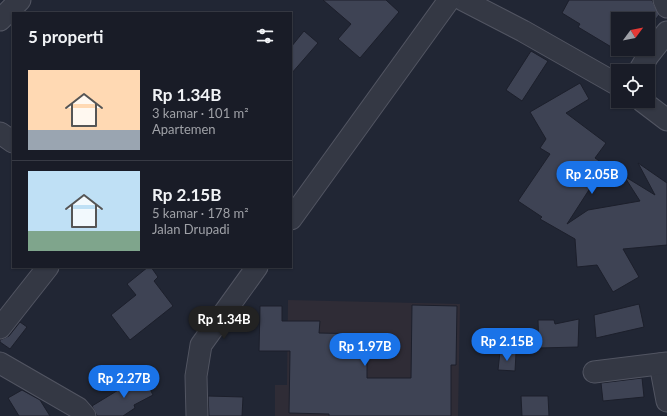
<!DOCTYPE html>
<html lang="id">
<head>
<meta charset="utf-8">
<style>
  :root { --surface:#191c27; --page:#262933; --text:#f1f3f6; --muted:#9fa1a7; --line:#373a44; --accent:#1a73e8 }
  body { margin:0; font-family:Lato,sans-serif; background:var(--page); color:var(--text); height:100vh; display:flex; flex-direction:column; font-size:15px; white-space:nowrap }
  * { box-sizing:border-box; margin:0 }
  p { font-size:13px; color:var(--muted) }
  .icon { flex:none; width:22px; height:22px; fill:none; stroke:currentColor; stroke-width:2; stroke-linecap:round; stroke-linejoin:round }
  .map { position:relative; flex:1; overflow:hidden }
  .side { position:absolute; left:12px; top:12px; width:280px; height:256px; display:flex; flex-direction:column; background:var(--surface); border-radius:0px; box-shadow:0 1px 3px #0004,0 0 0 1px var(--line) }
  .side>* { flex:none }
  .needle { width:26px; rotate:58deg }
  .fabs { position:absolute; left:611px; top:12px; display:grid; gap:8px }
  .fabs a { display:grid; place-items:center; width:44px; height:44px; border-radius:0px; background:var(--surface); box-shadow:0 1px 3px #0004,0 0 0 1px var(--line); font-size:20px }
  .price { position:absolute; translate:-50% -34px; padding:0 9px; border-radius:14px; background:var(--accent); color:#fff; font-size:13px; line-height:26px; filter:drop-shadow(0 1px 2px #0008) }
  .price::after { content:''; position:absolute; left:50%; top:24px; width:12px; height:9px; margin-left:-6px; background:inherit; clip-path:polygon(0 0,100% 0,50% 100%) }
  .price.on { background:#222; color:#fff }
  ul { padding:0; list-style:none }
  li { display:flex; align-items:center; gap:12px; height:100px; padding:0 16px }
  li+li { border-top:1px solid var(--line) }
  li span { display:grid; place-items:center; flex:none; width:112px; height:80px; border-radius:0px; color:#555 }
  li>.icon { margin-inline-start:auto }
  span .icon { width:48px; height:48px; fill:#fffc; stroke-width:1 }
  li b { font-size:17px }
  h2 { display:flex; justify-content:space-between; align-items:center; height:48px; padding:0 16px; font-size:17px }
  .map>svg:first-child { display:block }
  .medical { fill:#2f2c36 }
  .building { fill:#3e4354; stroke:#1c1f2b }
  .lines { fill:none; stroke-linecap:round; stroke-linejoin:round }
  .minor-casing { stroke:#525562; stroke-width:23 }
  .minor { stroke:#343844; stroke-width:21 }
</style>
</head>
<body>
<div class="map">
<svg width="667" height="416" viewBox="0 0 667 416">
  <rect width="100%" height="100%" fill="#212634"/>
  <polygon class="medical" points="288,300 460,304 458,416 275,416 275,385 287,385"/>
  <g class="building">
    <polygon points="323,0 386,0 399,12 360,58 338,39 351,24"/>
    <polygon points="569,0 652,0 659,15 656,19 618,19 618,51 578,27 580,24 562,13"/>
    <polygon points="304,31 318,43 291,74 291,47"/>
    <polygon points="531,51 548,61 522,101 506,90"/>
    <polygon points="580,83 589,99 566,113 606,143 595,158 605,165 567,224 588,210 640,201 624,176 655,195 638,163 667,183 667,245 623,249 639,277 613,292 597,265 577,267 575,239 540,219 542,217 518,201 550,154 540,148 546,139 530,112"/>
    <polygon points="148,267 151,267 158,277 154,281 173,306 130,340 111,315 136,295 127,284"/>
    <polygon points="639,304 644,327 596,338 594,315"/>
    <polygon points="412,305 457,306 456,365 451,365 451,416 329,416 329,414 289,413 290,351 259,351 260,306 282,306 282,321 320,321 319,333 367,334 367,378 411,378"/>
    <polygon points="579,319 578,347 539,348 538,320 554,320 555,324"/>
    <polygon points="20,322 27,327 10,349 0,342 0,340 9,336"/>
    <polygon points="500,352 516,353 515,371 498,370"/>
    <polygon points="143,375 153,395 134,405 135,408 123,416 97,416 92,406"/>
    <polygon points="642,378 644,397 603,401 601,383"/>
    <polygon points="22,390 40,400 50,416 19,416 8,398"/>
    <polygon points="208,396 243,397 242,416 209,416"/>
    <polygon points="521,396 548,396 549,416 522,416"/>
  </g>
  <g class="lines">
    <g class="minor-casing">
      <g id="minor">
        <polyline points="463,0 523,31 618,85"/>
        <polyline points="664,0 667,7"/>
        <polyline points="0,20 20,0"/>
        <polyline points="639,71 648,56 667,32"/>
        <polyline points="642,101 667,120"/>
        <polyline points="0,133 13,142"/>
        <polyline points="291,219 449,0"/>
        <polyline points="0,328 48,267"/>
        <polyline points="0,363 78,408 85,416"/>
        <polyline points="660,364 667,401"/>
        <polyline points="594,372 667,363"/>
        <polyline points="197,416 196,376 201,345 257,267"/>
      </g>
    </g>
    <use href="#minor" class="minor"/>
  </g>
</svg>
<div class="fabs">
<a><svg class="needle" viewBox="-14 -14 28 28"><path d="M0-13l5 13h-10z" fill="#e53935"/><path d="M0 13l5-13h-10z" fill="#9fa1a7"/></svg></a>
<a><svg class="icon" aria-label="locate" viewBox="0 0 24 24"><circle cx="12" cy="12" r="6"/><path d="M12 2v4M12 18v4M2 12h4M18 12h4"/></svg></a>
</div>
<b class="price" style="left:592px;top:195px">Rp 2.05B</b>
<b class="price on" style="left:224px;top:340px">Rp 1.34B</b>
<b class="price" style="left:507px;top:362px">Rp 2.15B</b>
<b class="price" style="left:365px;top:367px">Rp 1.97B</b>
<b class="price" style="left:124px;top:399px">Rp 2.27B</b>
<section class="side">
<h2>5 properti<svg class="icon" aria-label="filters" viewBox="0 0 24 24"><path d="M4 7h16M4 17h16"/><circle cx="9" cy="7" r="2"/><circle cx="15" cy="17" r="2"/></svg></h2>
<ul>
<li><span style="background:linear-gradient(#ffd9b3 75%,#9aa5b1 0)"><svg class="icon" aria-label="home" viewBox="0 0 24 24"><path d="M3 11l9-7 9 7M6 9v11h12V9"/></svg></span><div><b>Rp 1.34B</b><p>3 kamar · 101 m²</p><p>Apartemen</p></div></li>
<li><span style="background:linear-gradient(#bfe0f5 75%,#7fa58c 0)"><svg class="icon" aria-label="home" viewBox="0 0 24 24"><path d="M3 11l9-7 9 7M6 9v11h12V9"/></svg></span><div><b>Rp 2.15B</b><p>5 kamar · 178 m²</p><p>Jalan Drupadi</p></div></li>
</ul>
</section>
</div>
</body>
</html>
